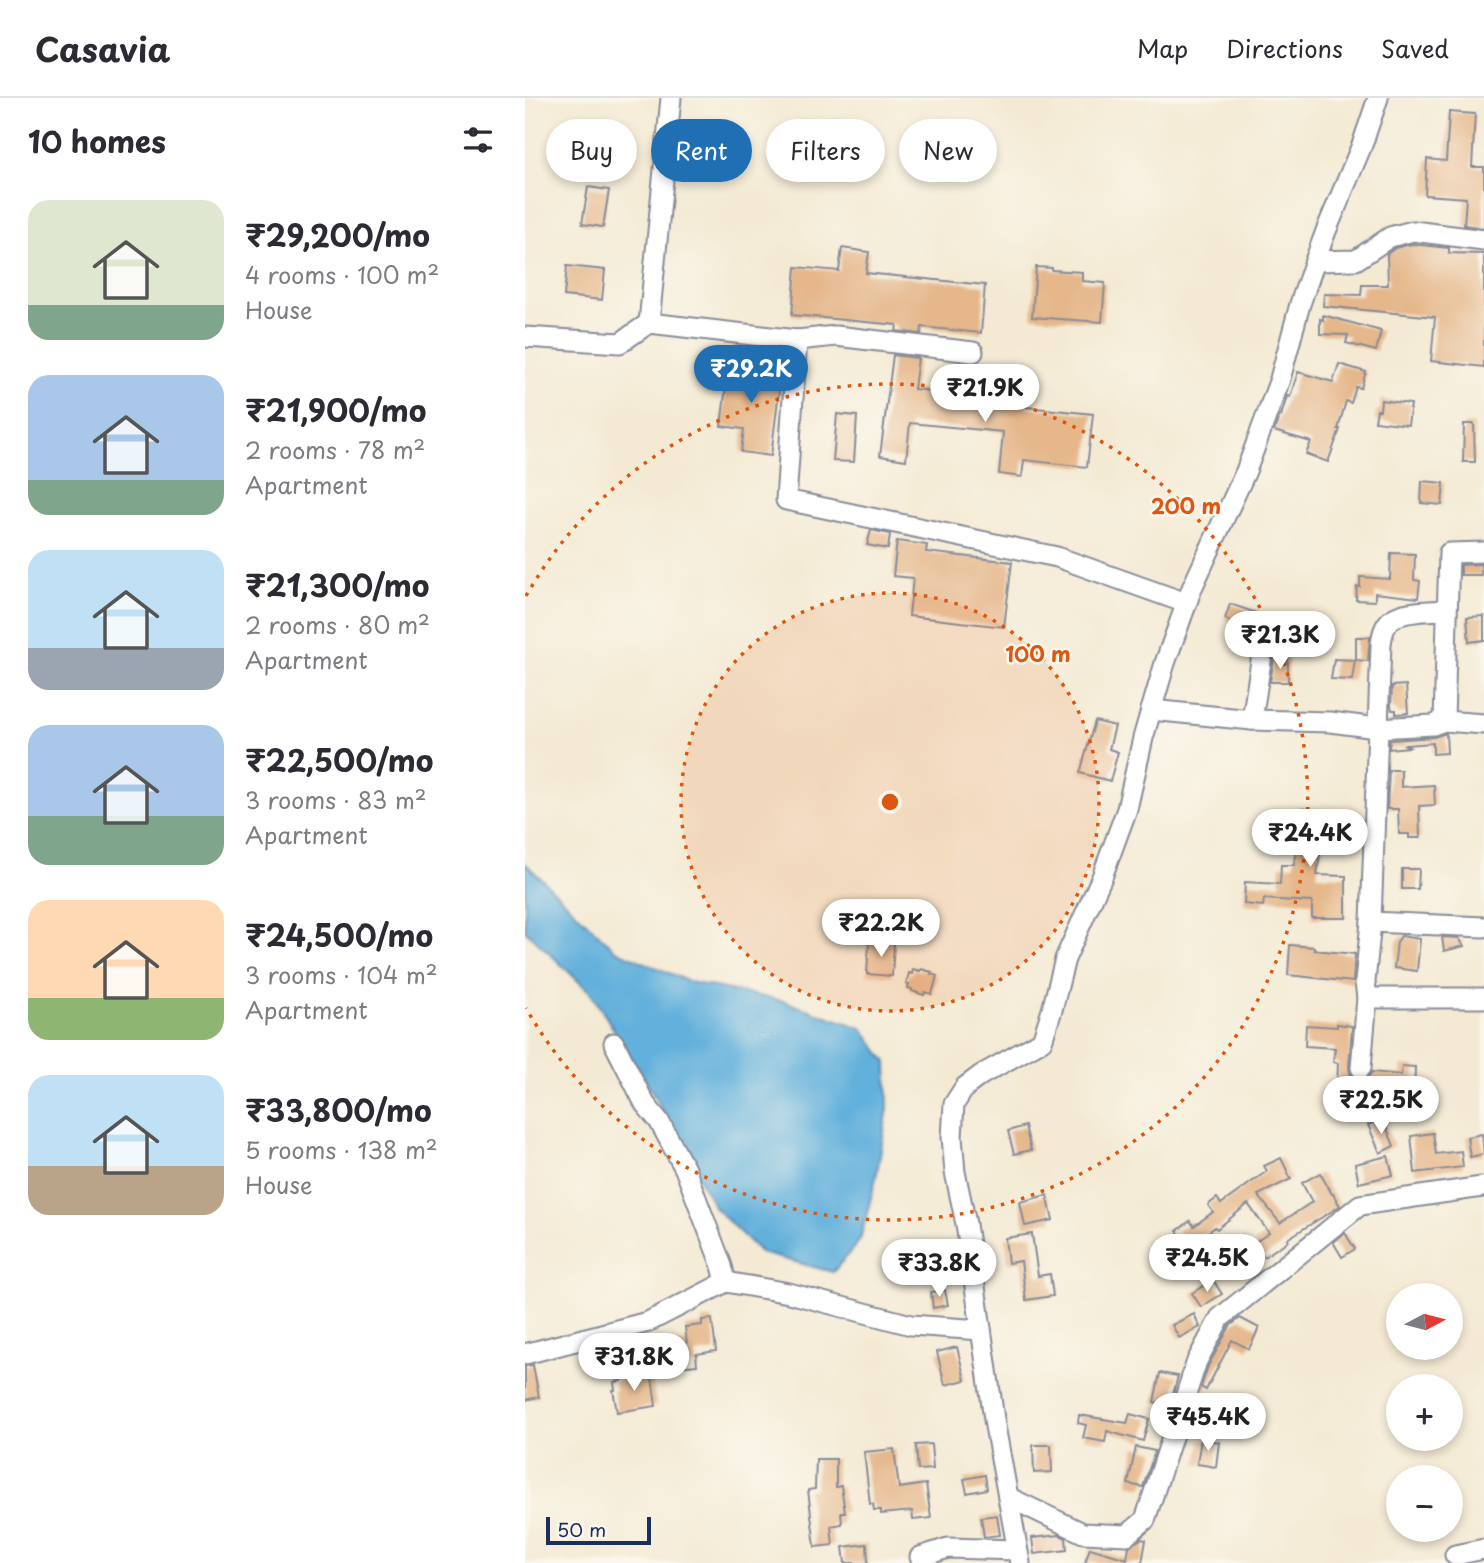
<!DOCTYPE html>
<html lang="en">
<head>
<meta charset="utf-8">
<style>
  :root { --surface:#fff; --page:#f7f7f7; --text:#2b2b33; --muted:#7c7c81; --line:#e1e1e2; --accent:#1f6fb2 }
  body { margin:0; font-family:"Playpen Sans",sans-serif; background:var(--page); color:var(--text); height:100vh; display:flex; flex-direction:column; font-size:26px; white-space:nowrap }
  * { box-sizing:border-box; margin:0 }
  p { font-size:23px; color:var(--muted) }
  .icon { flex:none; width:38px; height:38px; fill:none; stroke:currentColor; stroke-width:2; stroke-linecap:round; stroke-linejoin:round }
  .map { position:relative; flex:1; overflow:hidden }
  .side { display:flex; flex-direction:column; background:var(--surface); width:525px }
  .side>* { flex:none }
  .hud { position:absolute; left:21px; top:21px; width:665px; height:63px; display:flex; gap:14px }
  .needle { width:46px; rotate:83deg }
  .fabs { position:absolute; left:861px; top:1185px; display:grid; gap:14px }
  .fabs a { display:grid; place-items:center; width:77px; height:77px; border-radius:50%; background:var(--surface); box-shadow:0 4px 10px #0003; font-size:35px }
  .scale { position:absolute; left:21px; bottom:18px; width:105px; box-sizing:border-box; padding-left:7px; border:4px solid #1b2f5e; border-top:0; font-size:19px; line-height:24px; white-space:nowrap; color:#1b2f5e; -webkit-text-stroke:5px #fbf7ec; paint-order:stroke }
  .price { position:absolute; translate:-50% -60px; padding:0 16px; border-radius:24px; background:#fff; color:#222; font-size:23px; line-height:46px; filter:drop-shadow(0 2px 4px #0008) }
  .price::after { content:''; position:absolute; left:50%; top:42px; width:21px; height:16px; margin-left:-10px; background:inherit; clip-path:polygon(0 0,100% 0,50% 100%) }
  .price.on { background:var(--accent); color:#fff }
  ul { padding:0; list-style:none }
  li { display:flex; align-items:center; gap:21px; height:175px; padding:0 28px }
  li span { display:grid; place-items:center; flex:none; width:196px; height:140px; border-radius:21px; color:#555 }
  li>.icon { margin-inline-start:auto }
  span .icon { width:84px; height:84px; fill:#fffc; stroke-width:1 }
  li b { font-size:30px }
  h2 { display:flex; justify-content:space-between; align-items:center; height:84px; padding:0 28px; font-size:30px }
  .pill { padding:0 24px; border-radius:32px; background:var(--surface); box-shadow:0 4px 10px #0003; font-size:24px; line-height:63px }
  .pill.on { background:var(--accent); color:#fff }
  header { display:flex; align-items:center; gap:42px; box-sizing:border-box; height:98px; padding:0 35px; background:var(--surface); border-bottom:2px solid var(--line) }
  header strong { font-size:33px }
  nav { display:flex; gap:38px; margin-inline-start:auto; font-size:24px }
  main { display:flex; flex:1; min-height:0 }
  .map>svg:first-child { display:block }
  .water { fill:#62b0dc; stroke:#3e709d; stroke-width:2 }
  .building { fill:#e5b78b }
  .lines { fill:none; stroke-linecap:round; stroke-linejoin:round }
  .minor-casing { stroke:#888c99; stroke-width:23 }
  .minor { stroke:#fff; stroke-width:19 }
  .ring { fill:none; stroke:#de5710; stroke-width:3.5; stroke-dasharray:3.5 7 }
  .centre { fill:#de5710; stroke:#fbf7ec; stroke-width:3.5 }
  .ring-label { font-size:21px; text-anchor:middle; font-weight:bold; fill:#de5710; stroke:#fbf7ec; stroke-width:5; stroke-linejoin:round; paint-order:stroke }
</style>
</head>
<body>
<header>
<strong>Casavia</strong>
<nav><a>Map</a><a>Directions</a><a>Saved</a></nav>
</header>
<main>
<section class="side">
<h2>10 homes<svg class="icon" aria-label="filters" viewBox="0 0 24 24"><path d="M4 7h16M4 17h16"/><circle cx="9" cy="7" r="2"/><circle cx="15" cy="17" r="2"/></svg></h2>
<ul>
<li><span style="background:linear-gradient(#dfe7d0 75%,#7fa58c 0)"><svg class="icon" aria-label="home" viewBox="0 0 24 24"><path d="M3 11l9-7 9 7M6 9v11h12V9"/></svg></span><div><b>₹29,200/mo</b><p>4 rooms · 100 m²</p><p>House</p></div></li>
<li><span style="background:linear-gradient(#a9c7e8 75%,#7fa58c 0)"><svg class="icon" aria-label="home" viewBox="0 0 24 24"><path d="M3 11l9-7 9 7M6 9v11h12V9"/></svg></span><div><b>₹21,900/mo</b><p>2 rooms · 78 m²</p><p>Apartment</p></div></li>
<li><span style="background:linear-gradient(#bfe0f5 70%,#9aa5b1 0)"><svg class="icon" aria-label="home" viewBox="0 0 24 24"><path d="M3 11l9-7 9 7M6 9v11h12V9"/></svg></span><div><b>₹21,300/mo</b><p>2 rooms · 80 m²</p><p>Apartment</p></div></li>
<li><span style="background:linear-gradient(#a9c7e8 65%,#7fa58c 0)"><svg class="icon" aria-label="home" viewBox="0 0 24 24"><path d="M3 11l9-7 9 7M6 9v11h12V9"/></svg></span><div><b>₹22,500/mo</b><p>3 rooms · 83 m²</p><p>Apartment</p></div></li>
<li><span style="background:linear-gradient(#ffd9b3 70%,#8fb573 0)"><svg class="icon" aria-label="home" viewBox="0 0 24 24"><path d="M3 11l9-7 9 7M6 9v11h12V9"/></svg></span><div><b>₹24,500/mo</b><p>3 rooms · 104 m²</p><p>Apartment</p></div></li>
<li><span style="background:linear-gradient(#bfe0f5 65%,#b9a48a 0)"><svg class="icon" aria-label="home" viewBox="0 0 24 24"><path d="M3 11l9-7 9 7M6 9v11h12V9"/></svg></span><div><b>₹33,800/mo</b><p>5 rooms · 138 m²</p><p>House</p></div></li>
</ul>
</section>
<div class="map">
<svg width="959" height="1465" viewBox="0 0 959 1465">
  <rect width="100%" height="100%" fill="#fbf7ec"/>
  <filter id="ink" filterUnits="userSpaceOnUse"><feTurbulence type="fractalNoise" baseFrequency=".0143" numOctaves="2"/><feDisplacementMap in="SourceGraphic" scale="14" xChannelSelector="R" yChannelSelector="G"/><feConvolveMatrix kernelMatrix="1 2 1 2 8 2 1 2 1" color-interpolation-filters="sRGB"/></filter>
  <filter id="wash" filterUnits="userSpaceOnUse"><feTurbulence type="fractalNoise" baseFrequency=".00686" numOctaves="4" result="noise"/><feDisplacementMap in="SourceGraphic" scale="28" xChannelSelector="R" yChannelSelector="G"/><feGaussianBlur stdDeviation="1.57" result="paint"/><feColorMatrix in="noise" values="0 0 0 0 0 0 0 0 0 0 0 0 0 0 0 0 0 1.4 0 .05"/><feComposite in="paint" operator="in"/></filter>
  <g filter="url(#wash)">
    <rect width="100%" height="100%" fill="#f4ead4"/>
    <polygon class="water" points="0,765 90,852 165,884 258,903 337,930 362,964 363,1010 351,1080 335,1142 308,1174 236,1155 190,1110 121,983 66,895 0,832"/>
    <g id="blocks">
      <g class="building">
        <polygon points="924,14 950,16 947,69 959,69 959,130 939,127 941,100 900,97 902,61 921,63"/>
        <polygon points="67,37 85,37 84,55 66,54"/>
        <polygon points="63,89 84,92 78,129 57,126"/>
        <polygon points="887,146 924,150 924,155 959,156 959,269 906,263 910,219 798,208 799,196 836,197 837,187 863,187 862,156 870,150"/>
        <polygon points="317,150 344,154 341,175 460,187 456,235 397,229 396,236 371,233 372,227 267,217 271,169 314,173"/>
        <polygon points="42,168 80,172 77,202 39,198"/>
        <polygon points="511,169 527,170 527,172 557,174 557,183 580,185 577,224 507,219"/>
        <polygon points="798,217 856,233 851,253 821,245 823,237 795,236 795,221 798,222"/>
        <polygon points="205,256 234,260 231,282 255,285 246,358 216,354 219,331 196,328"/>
        <polygon points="368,257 393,260 389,291 416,294 414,304 478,311 479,296 502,298 501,309 568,316 562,369 499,362 497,379 474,376 478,334 385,325 381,362 355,358"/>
        <polygon points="814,266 841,274 836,290 831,289 826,305 821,303 813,331 815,331 803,364 781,356 786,344 749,333 755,317 756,318 762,298 765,299 773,274 808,284"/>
        <polygon points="856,302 886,306 883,327 850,323 852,312 855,312"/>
        <polygon points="312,316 332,318 329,364 308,363"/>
        <polygon points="939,326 949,326 950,364 938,364"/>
        <polygon points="897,383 919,385 917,407 896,405"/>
        <polygon points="346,432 365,436 363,451 342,447"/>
        <polygon points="372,443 402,447 401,454 487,464 479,529 384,518 388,480 368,478"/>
        <polygon points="866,455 890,456 889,482 895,483 893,500 850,495 850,503 831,502 832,489 835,489 835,479 865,481"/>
        <polygon points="956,466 956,477 936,477 936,467"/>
        <polygon points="705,506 732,515 726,531 700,521"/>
        <polygon points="959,518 959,542 944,544 942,519"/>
        <polygon points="831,539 845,539 843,563 831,562"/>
        <polygon points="749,560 763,560 763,584 745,584"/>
        <polygon points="809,561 830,562 827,582 806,581"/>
        <polygon points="881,587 883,615 871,616 871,612 867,612 866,608 867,588"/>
        <polygon points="570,623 590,628 584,651 593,654 585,683 555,675"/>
        <polygon points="921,635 922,655 908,656 908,645 880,647 884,649 864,651 865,642 909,639"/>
        <polygon points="864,672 876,672 876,689 909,687 910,707 894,708 895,740 884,740 884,736 874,736 873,711 862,711"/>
        <polygon points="776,710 801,714 801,716 837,722 836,741 798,735 792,777 821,778 821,820 787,820 787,804 739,801 738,808 719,806 720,784 755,786 756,767 769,767"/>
        <polygon points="877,771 894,771 893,791 877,791"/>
        <polygon points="876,838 895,841 892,873 869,870 872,844"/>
        <polygon points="917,839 934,840 939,848 919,853"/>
        <polygon points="344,844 369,845 367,878 342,876"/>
        <polygon points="765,847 789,849 789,852 830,856 828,884 763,877"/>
        <polygon points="388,871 395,873 396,871 407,874 406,876 412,878 407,896 400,894 399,897 387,893 387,891 383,890 384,887 381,886 384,875 387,876"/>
        <polygon points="812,926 827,928 824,969 825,975 828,980 834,982 841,981 847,974 876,977 877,968 890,969 889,1003 869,1002 868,1007 832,1003 831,1011 811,1009 813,965 808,964 810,950 780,948 781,927 812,929"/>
        <polygon points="858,1021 869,1048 855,1055 843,1027"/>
        <polygon points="500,1028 506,1052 489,1056 483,1033"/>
        <polygon points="908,1035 911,1056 936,1053 938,1069 890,1075 886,1038"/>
        <polygon points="957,1036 959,1056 945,1059 942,1039"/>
        <polygon points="863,1058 868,1077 834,1085 830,1066"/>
        <polygon points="756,1060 766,1081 733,1097 755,1125 787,1104 777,1085 795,1075 807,1096 808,1096 815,1108 762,1141 763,1143 739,1159 729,1145 744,1135 723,1106 692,1131 690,1129 664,1148 652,1133 665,1123 669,1128 688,1114 683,1107 692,1100 696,1106 742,1073 739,1068"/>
        <polygon points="522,1097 528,1122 500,1128 495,1104"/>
        <polygon points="820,1135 830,1151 817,1159 808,1144"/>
        <polygon points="507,1136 513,1178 525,1176 528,1198 501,1202 496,1163 483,1165 480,1140"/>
        <polygon points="719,1139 730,1152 717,1162 707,1148"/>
        <polygon points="688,1182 697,1196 676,1209 667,1195"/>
        <polygon points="420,1192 423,1207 408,1210 406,1194"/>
        <polygon points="669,1216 675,1229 654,1240 647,1227"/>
        <polygon points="715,1220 734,1230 724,1251 707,1242 681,1292 676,1289 683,1268 705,1228"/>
        <polygon points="187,1221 191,1253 171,1256 172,1267 153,1269 151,1246 162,1245 160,1229 177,1227 177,1222"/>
        <polygon points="432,1249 440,1282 420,1287 412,1254"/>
        <polygon points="8,1267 14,1299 0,1302 0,1268"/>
        <polygon points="635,1275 653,1278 645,1307 629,1304"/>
        <polygon points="115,1277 116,1280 127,1279 131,1308 92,1314 88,1292 90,1292 89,1284 96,1283 96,1280"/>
        <polygon points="605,1316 624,1321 618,1343 582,1333 580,1344 558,1340 561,1327 553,1325 554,1317 602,1325"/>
        <polygon points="676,1341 694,1344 691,1369 672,1366"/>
        <polygon points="406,1346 408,1371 393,1372 391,1347"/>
        <polygon points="508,1347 526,1347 527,1374 509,1375"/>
        <polygon points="611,1349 630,1353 618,1389 603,1386"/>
        <polygon points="369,1351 374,1390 401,1386 406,1420 388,1422 387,1413 356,1416 356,1412 349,1412 348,1406 345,1406 339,1354"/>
        <polygon points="291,1361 311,1361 311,1389 316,1388 320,1414 316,1414 317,1426 306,1428 308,1447 290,1449 283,1392 290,1391"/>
        <polygon points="460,1377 462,1391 442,1395 439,1381"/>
        <polygon points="472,1417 475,1437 459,1439 456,1419"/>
        <polygon points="535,1437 541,1440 542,1452 509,1456 507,1440"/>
        <polygon points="616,1441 621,1442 617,1465 560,1465 565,1450 602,1461 604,1448"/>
        <polygon points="342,1446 343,1465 320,1465 318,1449"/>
      </g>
    </g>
  </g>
  <g filter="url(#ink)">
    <use href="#blocks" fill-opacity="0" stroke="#888c99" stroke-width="2"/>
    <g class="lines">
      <g class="minor-casing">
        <g id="minor">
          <polyline points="146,0 124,225 272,242 261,402 532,459 661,505"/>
          <polyline points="790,163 831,162 865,139 888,133 959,142"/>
          <polyline points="0,239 95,245 124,225"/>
          <polyline points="272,242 311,238 448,254"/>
          <polyline points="626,612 727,622 805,624 852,630 908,627 919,623 959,626"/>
          <polyline points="727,622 740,537"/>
          <polyline points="919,623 924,455 959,454"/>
          <polyline points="846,824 959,829"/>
          <polyline points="842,900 959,900"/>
          <polyline points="89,945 120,1006 134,1023 160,1071 197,1168 201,1184"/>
          <path d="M836,970L842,900L840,884L846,824L856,546C857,539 858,531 863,525C872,512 906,513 921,512"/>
          <polyline points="0,1256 123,1224 201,1184 264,1195 386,1227 456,1232"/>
          <polyline points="483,1399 558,1435 602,1437 620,1422 672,1263 695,1220 835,1107 957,1089"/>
          <polyline points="930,1457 959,1451"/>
          <polyline points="395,1459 423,1450 492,1452"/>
          <polyline points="495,1465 470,1328 441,1126 430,1074 427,1039 429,1006 440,989 456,977 517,943 527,912 540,861 577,779 602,711 618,640 640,565 667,490 721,373 755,281 775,206 790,163 801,133 837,47 853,0"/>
        </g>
      </g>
      <use href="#minor" class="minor"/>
    </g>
  </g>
  <circle cx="365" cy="704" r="209" fill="#de5710" fill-opacity=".12"/>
  <g class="ring">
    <circle cx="365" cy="704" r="209"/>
    <path d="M1 498A418 418 0 1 1 1 910"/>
  </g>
  <circle cx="365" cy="704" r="10" class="centre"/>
  <g class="ring-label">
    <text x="661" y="416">200 m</text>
    <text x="513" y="564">100 m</text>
  </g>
</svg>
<div class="fabs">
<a><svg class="needle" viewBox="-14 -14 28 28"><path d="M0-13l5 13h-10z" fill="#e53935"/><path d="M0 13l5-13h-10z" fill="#7c7c81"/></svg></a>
<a>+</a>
<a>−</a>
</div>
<div class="scale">50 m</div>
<b class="price on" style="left:226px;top:307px">₹29.2K</b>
<b class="price" style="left:460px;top:326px">₹21.9K</b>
<b class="price" style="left:755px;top:573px">₹21.3K</b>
<b class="price" style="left:785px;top:771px">₹24.4K</b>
<b class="price" style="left:356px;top:861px">₹22.2K</b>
<b class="price" style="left:856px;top:1038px">₹22.5K</b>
<b class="price" style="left:682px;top:1196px">₹24.5K</b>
<b class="price" style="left:414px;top:1201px">₹33.8K</b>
<b class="price" style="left:109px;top:1295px">₹31.8K</b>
<b class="price" style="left:683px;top:1355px">₹45.4K</b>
<div class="hud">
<a class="pill">Buy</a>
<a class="pill on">Rent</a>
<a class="pill">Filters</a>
<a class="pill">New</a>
</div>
</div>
</main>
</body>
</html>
